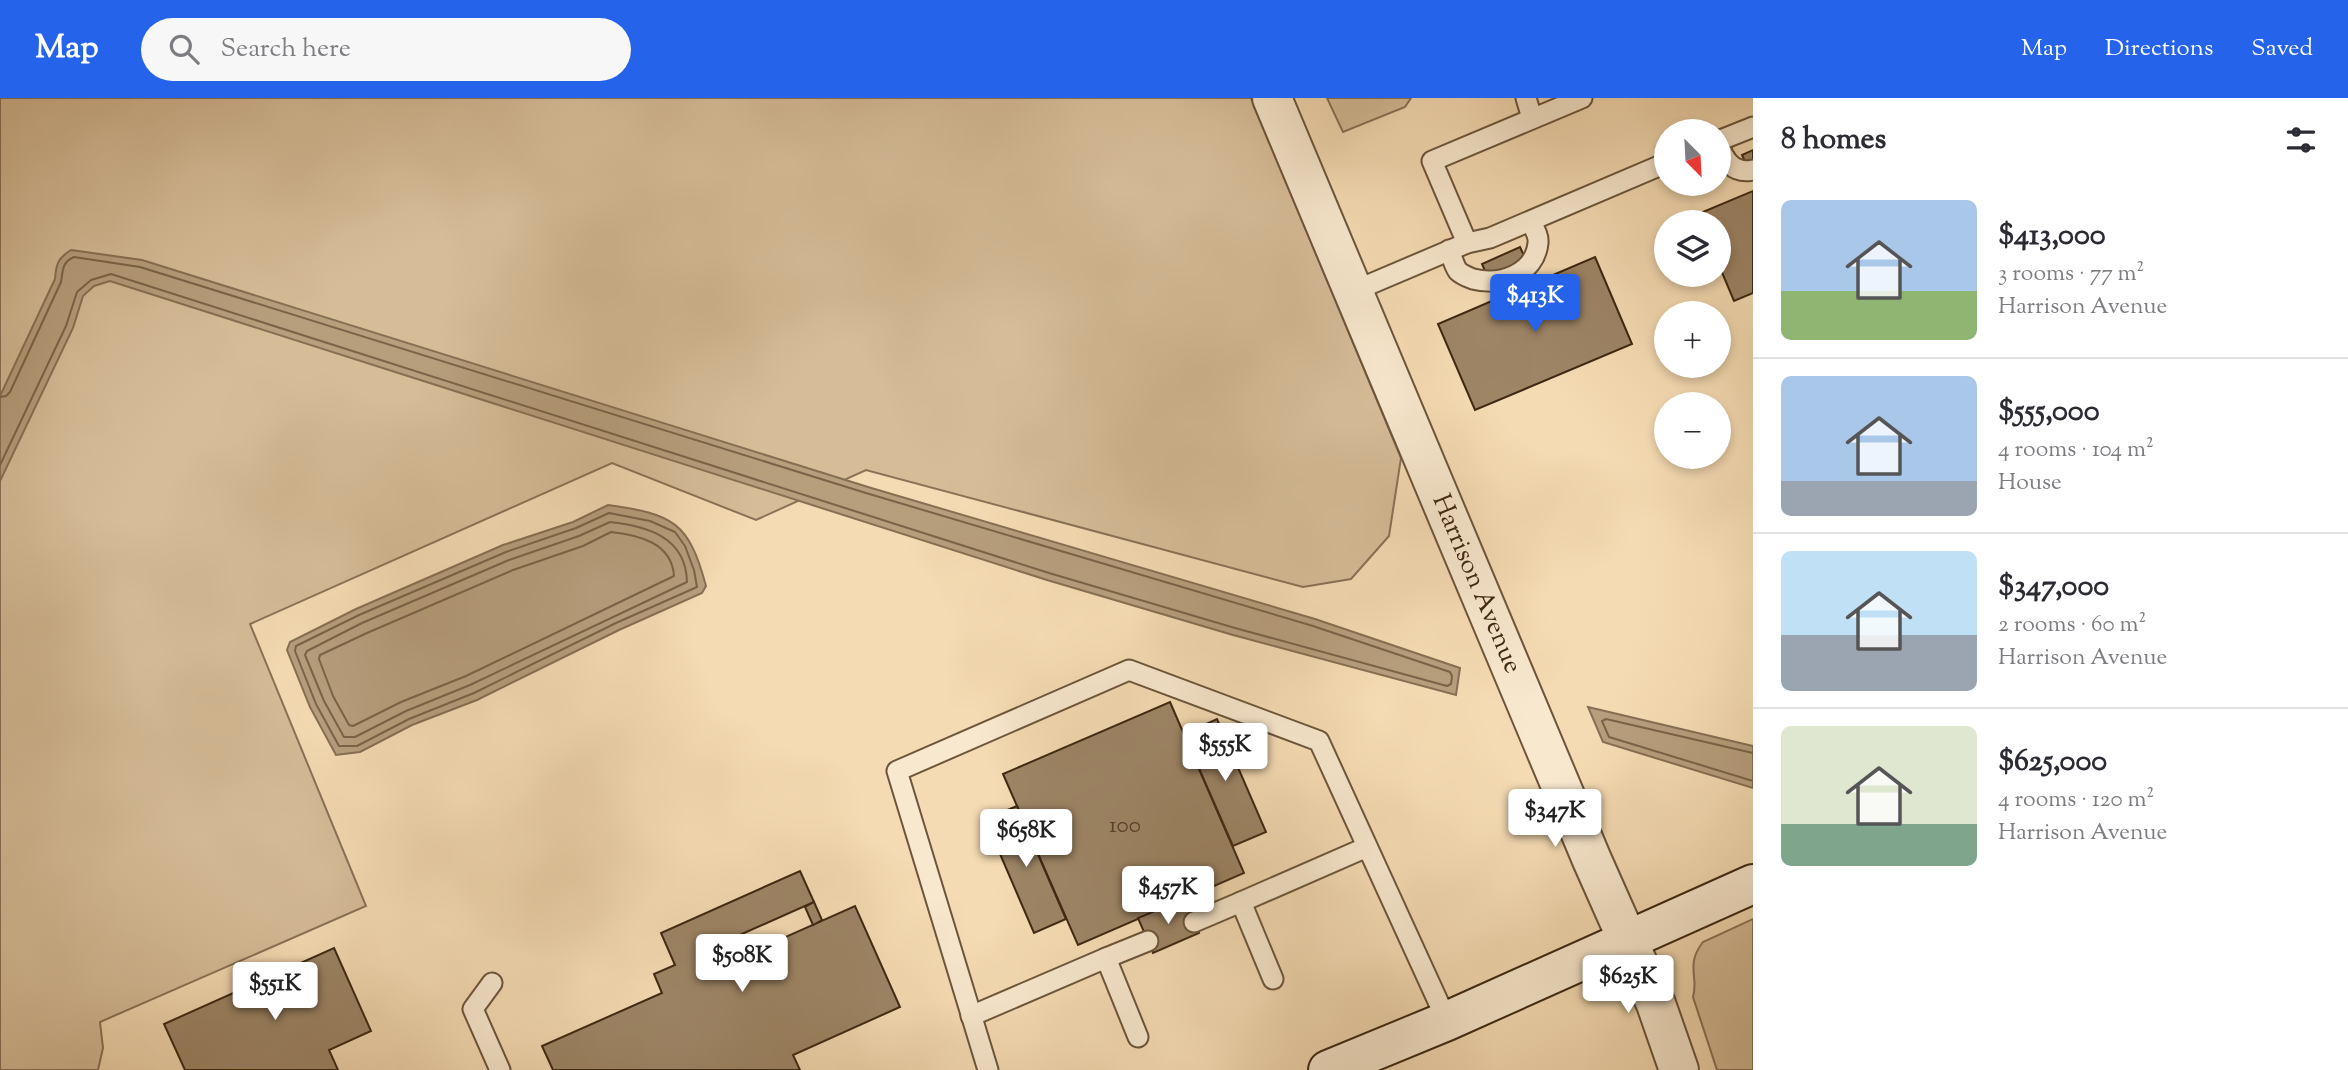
<!DOCTYPE html>
<html lang="en">
<head>
<meta charset="utf-8">
<style>
  :root { --surface:#fff; --page:#f7f7f7; --text:#2b2b33; --muted:#7c7c81; --line:#e1e1e2; --accent:#2563eb }
  body { margin:0; font-family:"Sorts Mill Goudy",serif; background:var(--page); color:var(--text); height:100vh; display:flex; flex-direction:column; font-size:26px; white-space:nowrap }
  * { box-sizing:border-box; margin:0 }
  p { font-size:23px; color:var(--muted) }
  .icon { flex:none; width:38px; height:38px; fill:none; stroke:currentColor; stroke-width:2; stroke-linecap:round; stroke-linejoin:round }
  .map { position:relative; flex:1; overflow:hidden }
  .details { display:flex; flex-direction:column; background:var(--surface); width:595px }
  .details>* { flex:none }
  .needle { width:46px; rotate:156deg }
  .buttons { position:absolute; left:1654px; top:21px; display:grid; gap:14px }
  .buttons a { display:grid; place-items:center; width:77px; height:77px; border-radius:50%; background:var(--surface); box-shadow:0 4px 10px #0003; font-size:35px }
  .price { position:absolute; translate:-50% -60px; padding:0 16px; border-radius:7px; background:#fff; color:#222; font-size:23px; line-height:46px; filter:drop-shadow(0 2px 4px #0008) }
  .price::after { content:''; position:absolute; left:50%; top:42px; width:21px; height:16px; margin-left:-10px; background:inherit; clip-path:polygon(0 0,100% 0,50% 100%) }
  .price.current { background:var(--accent); color:#fff }
  ul { padding:0; list-style:none }
  li { display:flex; align-items:center; gap:21px; height:175px; padding:0 28px }
  li+li { border-top:2px solid var(--line) }
  li span { display:grid; place-items:center; flex:none; width:196px; height:140px; border-radius:10px; color:#555 }
  li>.icon { margin-inline-start:auto }
  span .icon { width:84px; height:84px; fill:#fffc; stroke-width:1 }
  li b { font-size:30px }
  h2 { display:flex; justify-content:space-between; align-items:center; height:84px; padding:0 28px; font-size:30px }
  header { display:flex; align-items:center; gap:42px; box-sizing:border-box; height:98px; padding:0 35px; background:var(--accent); color:#fff }
  header strong { font-size:33px }
  nav { display:flex; gap:38px; margin-inline-start:auto; font-size:24px }
  .search { width:490px; height:63px; background:var(--page); display:flex; align-items:center; gap:18px; box-sizing:border-box; padding:0 24px; border-radius:38px; color:var(--muted); font-size:26px }
  main { display:flex; flex:1; min-height:0 }
  .map>svg:first-child { display:block }
  .green { fill:#d6bd98; stroke:#8a7256; stroke-width:2 }
  .water { fill:#b79e7d; stroke:#876f53; stroke-width:2 }
  .lines { fill:none; stroke-linecap:round; stroke-linejoin:round }
  .shore { stroke:#7a6348; stroke-width:2 }
  .building { fill:#9d8566; stroke:#3e2813; stroke-width:2 }
  .service-casing { stroke:#6c553b; stroke-width:23 }
  .tertiary-casing { stroke:#6c553b; stroke-width:42 }
  .secondary-casing { stroke:#3e2813; stroke-width:42 }
  .service { stroke:#f8e8ce; stroke-width:19 }
  .tertiary { stroke:#f8e8ce; stroke-width:38 }
  .secondary { stroke:#f8e8ce; stroke-width:38 }
  .labels { text-anchor:middle; dominant-baseline:central; stroke-width:7; stroke-linejoin:round; paint-order:stroke }
  .number-label { font-size:23px; fill:#563f28 }
  .street-label { font-size:26px; fill:#3e2813; stroke:#f8e8ce }
</style>
</head>
<body>
<header>
<strong>Map</strong>
<div class="search"><svg class="icon" aria-label="search" viewBox="0 0 24 24"><circle cx="10" cy="10" r="6"/><path d="M15 15l6 6"/></svg>Search here</div>
<nav><a>Map</a><a>Directions</a><a>Saved</a></nav>
</header>
<main>
<div class="map">
<svg width="1753" height="972" viewBox="0 0 1753 972">
  <rect width="100%" height="100%" fill="#f5dbb3"/>
  <filter id="stains"><feTurbulence type="fractalNoise" baseFrequency=".00286" numOctaves="4"/><feColorMatrix values="0 0 0 0 .2 0 0 0 0 .09 0 0 0 0 .02 0 0 0 .5 -.17"/></filter>
  <radialGradient id="worn" r=".72"><stop offset=".6" stop-color="#630" stop-opacity="0"/><stop offset="1" stop-color="#630" stop-opacity=".3"/></radialGradient>
  <g class="green">
    <polygon points="0,0 1251,0 1401,360 1389,438 1351,481 1303,489 866,372 756,422 612,365 250,526 366,808 100,924 103,950 98,972 0,972"/>
    <polygon points="1327,0 1411,0 1405,9 1343,34"/>
    <path d="M1753,821V972H1717L1693,899C1699,879 1685,867 1703,844Z"/>
  </g>
  <g class="water">
    <path d="M71,152L142,162L868,389L1315,521L1460,570L1456,597L1233,537L1047,482L110,183L94,188L83,198L73,230L0,383V298L55,181C56,166 58,160 71,152Z"/>
    <path d="M608,407C673,416 689,424 706,488L702,495L619,532L477,602L412,627L360,654L336,657L310,609L287,552L290,544L356,511L503,447L573,424Z"/>
    <polygon points="1588,609 1753,648 1753,690 1603,644"/>
  </g>
  <g class="lines">
    <g class="shore">
      <path d="M0,299L6,298L10,294L61,184C63,172 62,164 74,159L140,169L866,395L1313,528L1450,574L1452,578L1451,586L1447,588L1235,530L1049,475L111,176L91,182L77,194L66,228L0,367"/>
      <polygon points="609,415 650,423 675,434 685,448 694,472 697,489 616,525 474,595 409,621 357,648 339,648 316,606 295,553 296,548 359,517 506,454 576,430"/>
      <path d="M610,424C647,428 686,439 687,484L470,587L406,613L355,639H344L324,603L305,557L307,553L362,525L509,462L579,438Z"/>
      <path d="M611,434C639,437 672,445 674,478L466,578L401,604L353,628L349,627L333,598L319,561L320,557L367,535L513,472L583,448Z"/>
      <polyline points="1753,655 1606,621 1602,623 1609,639 1753,683"/>
    </g>
  </g>
  <g class="building">
    <polygon points="1753,52 1753,81 1742,57"/>
    <polygon points="1753,93 1753,195 1734,203 1718,165 1718,124 1702,124 1698,116"/>
    <polygon points="1520,149 1536,184 1497,201 1482,166"/>
    <polygon points="1595,159 1632,246 1475,312 1438,226"/>
    <polygon points="1170,604 1244,775 1078,847 1003,676"/>
    <polygon points="1217,621 1266,734 1233,748 1184,636"/>
    <polygon points="1017,708 1066,821 1034,835 985,721"/>
    <polygon points="800,773 814,804 726,843 734,862 855,808 900,909 793,957 800,972 553,972 542,948 662,895 654,876 675,867 661,835"/>
    <polygon points="1183,801 1199,835 1153,855 1138,820"/>
    <polygon points="814,804 822,822 813,827 805,809"/>
    <polygon points="334,850 371,933 329,952 338,972 185,972 164,926"/>
  </g>
  <g class="lines">
    <g class="service-casing">
      <g id="service">
        <polyline points="1526,0 1532,20"/>
        <polyline points="1718,43 1753,29"/>
        <path d="M1718,46C1725,63 1733,76 1753,72"/>
        <polyline points="1467,145 1490,140 1666,65"/>
        <path d="M1449,152C1452,158 1454,168 1458,173C1462,177 1468,179 1473,181C1500,188 1535,176 1538,145C1539,138 1534,130 1531,124"/>
        <polyline points="1354,193 1467,145 1432,63 1582,0"/>
        <polyline points="1194,824 1241,804"/>
        <polyline points="1106,860 1148,843"/>
        <polyline points="1273,881 1241,804 1367,749"/>
        <polyline points="492,885 473,911 500,972"/>
        <polyline points="971,918 1106,860 1138,939"/>
        <polyline points="988,972 897,673 1129,572 1319,643 1447,923"/>
      </g>
    </g>
    <g class="tertiary-casing">
      <polyline id="tertiary" points="1272,0 1592,762 1656,906 1679,972"/>
    </g>
    <g class="secondary-casing">
      <polyline id="secondary" points="1328,972 1447,923 1753,786"/>
    </g>
    <use href="#service" class="service"/>
    <use href="#tertiary" class="tertiary"/>
    <use href="#secondary" class="secondary"/>
  </g>
  <g class="labels">
    <g class="number-label">
      <text x="1125" y="728">100</text>
    </g>
    <g class="street-label">
      <text transform="translate(1476 486) rotate(67)">Harrison Avenue</text>
    </g>
  </g>
  <rect width="100%" height="100%" filter="url(#stains)"/>
  <rect width="100%" height="100%" fill="url(#worn)"/>
</svg>
<div class="buttons">
<a><svg class="needle" viewBox="-14 -14 28 28"><path d="M0-13l5 13h-10z" fill="#e53935"/><path d="M0 13l5-13h-10z" fill="#7c7c81"/></svg></a>
<a><svg class="icon" aria-label="layers" viewBox="0 0 24 24"><path d="M12 4l9 5-9 5-9-5zM3 14l9 5 9-5"/></svg></a>
<a>+</a>
<a>−</a>
</div>
<b class="price current" style="left:1535px;top:236px">$413K</b>
<b class="price" style="left:1225px;top:685px">$555K</b>
<b class="price" style="left:1555px;top:751px">$347K</b>
<b class="price" style="left:1026px;top:771px">$658K</b>
<b class="price" style="left:1168px;top:828px">$457K</b>
<b class="price" style="left:742px;top:896px">$508K</b>
<b class="price" style="left:1628px;top:917px">$625K</b>
<b class="price" style="left:275px;top:924px">$551K</b>
</div>
<section class="details">
<h2>8 homes<svg class="icon" aria-label="filters" viewBox="0 0 24 24"><path d="M4 7h16M4 17h16"/><circle cx="9" cy="7" r="2"/><circle cx="15" cy="17" r="2"/></svg></h2>
<ul>
<li><span style="background:linear-gradient(#a9c7e8 65%,#8fb573 0)"><svg class="icon" aria-label="home" viewBox="0 0 24 24"><path d="M3 11l9-7 9 7M6 9v11h12V9"/></svg></span><div><b>$413,000</b><p>3 rooms · 77 m²</p><p>Harrison Avenue</p></div></li>
<li><span style="background:linear-gradient(#a9c7e8 75%,#9aa5b1 0)"><svg class="icon" aria-label="home" viewBox="0 0 24 24"><path d="M3 11l9-7 9 7M6 9v11h12V9"/></svg></span><div><b>$555,000</b><p>4 rooms · 104 m²</p><p>House</p></div></li>
<li><span style="background:linear-gradient(#bfe0f5 60%,#9aa5b1 0)"><svg class="icon" aria-label="home" viewBox="0 0 24 24"><path d="M3 11l9-7 9 7M6 9v11h12V9"/></svg></span><div><b>$347,000</b><p>2 rooms · 60 m²</p><p>Harrison Avenue</p></div></li>
<li><span style="background:linear-gradient(#dfe7d0 70%,#7fa58c 0)"><svg class="icon" aria-label="home" viewBox="0 0 24 24"><path d="M3 11l9-7 9 7M6 9v11h12V9"/></svg></span><div><b>$625,000</b><p>4 rooms · 120 m²</p><p>Harrison Avenue</p></div></li>
</ul>
</section>
</main>
</body>
</html>
